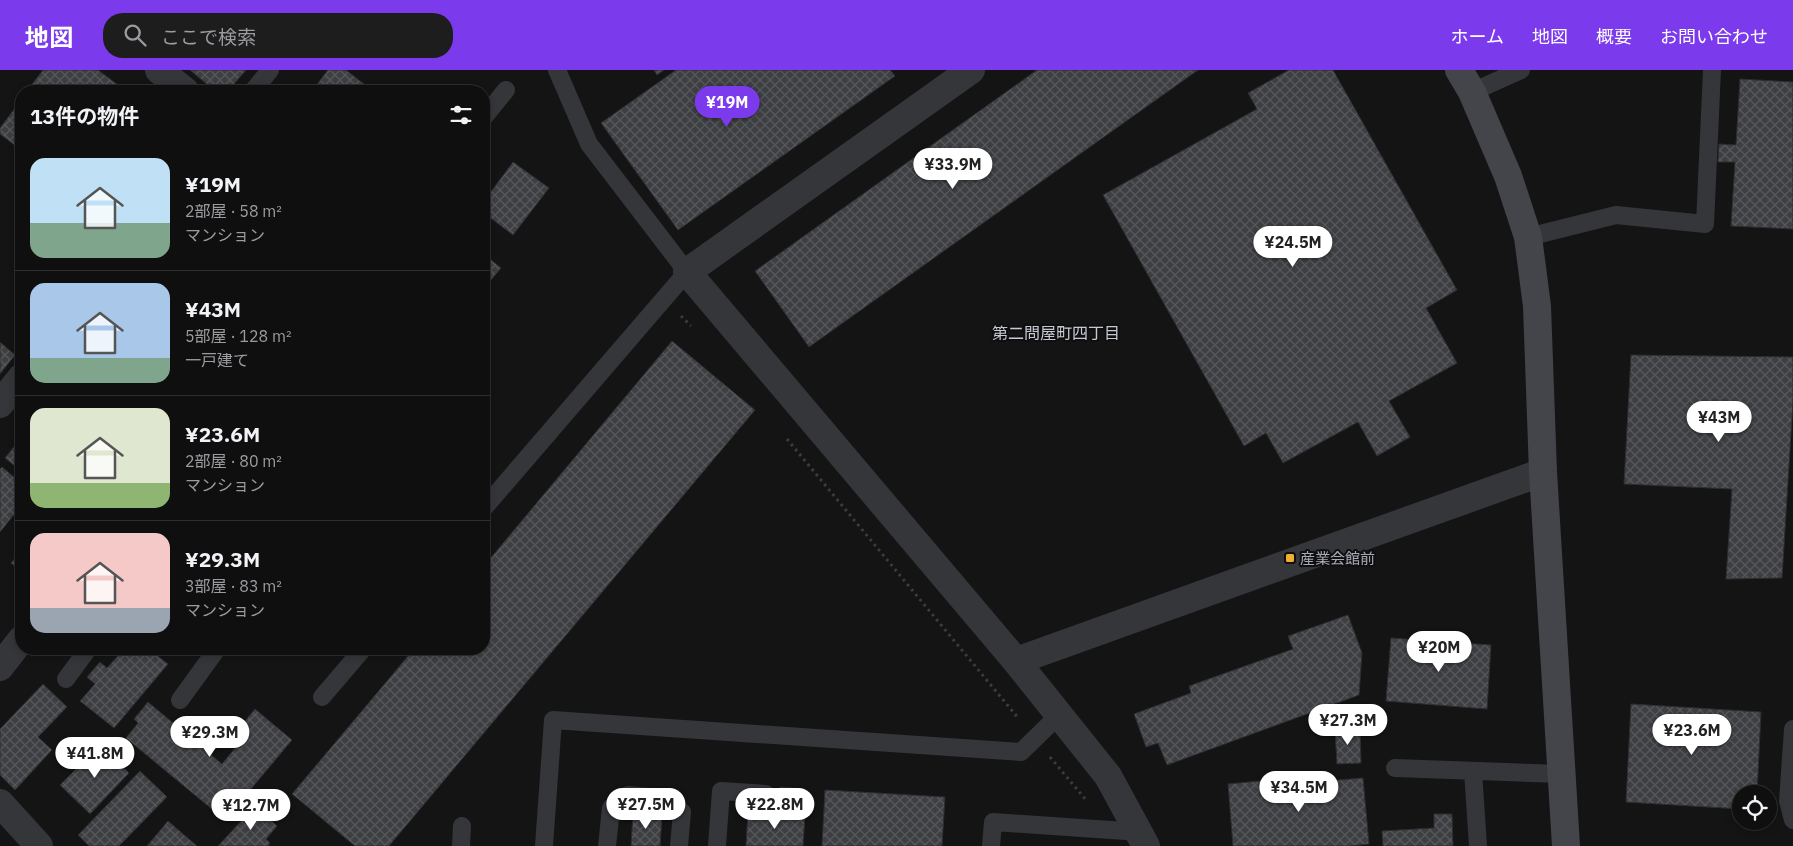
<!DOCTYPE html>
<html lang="ja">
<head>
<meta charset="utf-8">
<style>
  :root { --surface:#0f0f10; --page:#1d1d1e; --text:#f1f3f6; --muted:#9b9c9f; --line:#2f2f30; --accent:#7c3aed }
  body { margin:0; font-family:"IBM Plex Sans","Noto Sans JP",sans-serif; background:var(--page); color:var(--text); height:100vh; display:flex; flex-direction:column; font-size:19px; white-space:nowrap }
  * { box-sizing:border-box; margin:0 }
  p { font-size:16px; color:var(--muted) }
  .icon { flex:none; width:28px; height:28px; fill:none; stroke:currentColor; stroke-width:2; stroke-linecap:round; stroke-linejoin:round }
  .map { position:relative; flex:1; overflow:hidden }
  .drawer { position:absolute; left:15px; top:15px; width:475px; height:570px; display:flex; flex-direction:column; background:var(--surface); border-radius:20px; box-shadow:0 2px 8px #0003,0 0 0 1px var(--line) }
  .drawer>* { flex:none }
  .fabs { position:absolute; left:1732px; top:715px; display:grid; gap:10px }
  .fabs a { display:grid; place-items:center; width:45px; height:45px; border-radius:50%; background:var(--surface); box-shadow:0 2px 8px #0003,0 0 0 1px var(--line); font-size:25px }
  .price { position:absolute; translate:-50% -42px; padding:0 11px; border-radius:18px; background:#fff; color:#222; font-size:16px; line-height:32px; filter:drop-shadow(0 1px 2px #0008) }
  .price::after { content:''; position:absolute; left:50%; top:30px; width:15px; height:11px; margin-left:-8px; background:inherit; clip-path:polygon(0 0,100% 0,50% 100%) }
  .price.on { background:var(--accent); color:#fff }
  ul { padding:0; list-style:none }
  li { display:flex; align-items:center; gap:15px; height:125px; padding:0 15px }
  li+li { border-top:1px solid var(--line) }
  li span { display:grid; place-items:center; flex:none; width:140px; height:100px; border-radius:15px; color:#555 }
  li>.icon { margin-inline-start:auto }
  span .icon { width:60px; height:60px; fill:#fffc; stroke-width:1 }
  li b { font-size:21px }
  h2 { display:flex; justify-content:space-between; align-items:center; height:60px; padding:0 15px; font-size:21px }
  header { display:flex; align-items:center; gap:30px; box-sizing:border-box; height:70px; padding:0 25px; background:var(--accent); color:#fff }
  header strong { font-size:24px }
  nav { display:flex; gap:28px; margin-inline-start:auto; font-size:18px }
  .search { width:350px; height:45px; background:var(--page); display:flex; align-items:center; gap:12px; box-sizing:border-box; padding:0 18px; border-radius:20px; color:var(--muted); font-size:19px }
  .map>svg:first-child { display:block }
  .building { fill:url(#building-cross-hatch); stroke:#2e2e31 }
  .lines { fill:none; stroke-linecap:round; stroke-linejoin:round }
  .path { stroke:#3b3d41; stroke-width:3; stroke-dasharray:2.5 4; stroke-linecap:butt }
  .lane { stroke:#35363a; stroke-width:18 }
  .street { stroke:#35363a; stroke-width:28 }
  .secondary { stroke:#43454a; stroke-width:28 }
  .poi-dot { fill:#f2af2f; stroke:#0f0f10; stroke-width:2 }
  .labels { text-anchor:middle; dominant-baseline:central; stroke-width:4; stroke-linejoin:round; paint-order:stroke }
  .poi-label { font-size:15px; fill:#a5aab6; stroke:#0f0f10; text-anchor:start }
  .neighbourhood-label { font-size:16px; fill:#c6c9d2; stroke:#0f0f10 }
</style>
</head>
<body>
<header>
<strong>地図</strong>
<div class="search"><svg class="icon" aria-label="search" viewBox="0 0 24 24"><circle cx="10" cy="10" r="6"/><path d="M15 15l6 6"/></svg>ここで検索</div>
<nav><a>ホーム</a><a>地図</a><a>概要</a><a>お問い合わせ</a></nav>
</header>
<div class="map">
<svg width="1793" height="776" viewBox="0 0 1793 776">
  <defs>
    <pattern id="building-cross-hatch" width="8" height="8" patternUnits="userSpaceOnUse" patternTransform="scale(1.25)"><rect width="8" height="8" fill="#3e3f42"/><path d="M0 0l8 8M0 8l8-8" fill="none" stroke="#57585b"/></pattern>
  </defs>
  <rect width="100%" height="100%" fill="#141415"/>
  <g class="building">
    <polygon points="43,0 98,0 126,21 27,21"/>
    <polygon points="190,0 246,0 228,21 215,21"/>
    <polygon points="328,0 346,0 364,14 358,21 312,21"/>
    <polygon points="654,0 664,0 657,5"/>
    <polygon points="676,0 890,0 895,6 678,160 601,53"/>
    <polygon points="1037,0 1198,0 809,277 755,201"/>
    <polygon points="1289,0 1333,0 1457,220 1426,238 1457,293 1389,331 1410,367 1377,386 1358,352 1283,393 1266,363 1244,376 1103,125 1257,39 1248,23"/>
    <polygon points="1740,9 1793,12 1793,159 1731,156 1735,92 1718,92 1719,74 1736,75"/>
    <polygon points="21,30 21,80 0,64 0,58"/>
    <polygon points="513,92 549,118 513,165 484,143 484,119 490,123"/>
    <polygon points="484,184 501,198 484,218"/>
    <polygon points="672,271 755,340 389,776 355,776 292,724 414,579 484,579 484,496"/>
    <polygon points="0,272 15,285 0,304"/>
    <polygon points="1631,285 1793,287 1793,331 1782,508 1726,509 1732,419 1624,414"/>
    <polygon points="21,334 21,345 16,341"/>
    <polygon points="21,368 21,401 5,388"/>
    <polygon points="2,397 21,413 21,436 0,462 0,399"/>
    <polygon points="21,481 21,501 11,493"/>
    <polygon points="1348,545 1362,583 1359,625 1167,695 1158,673 1146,677 1134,644 1191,623 1189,616 1293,579 1288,566"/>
    <polygon points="1391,568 1491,575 1487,639 1386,631"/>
    <polygon points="124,579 149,579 168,594 114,658 80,631 95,614 87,607 100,592 107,598"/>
    <polygon points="43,614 67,637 38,667 52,680 15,720 0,705 0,659"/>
    <polygon points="148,632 222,694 248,662 241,656 255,639 292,670 225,750 126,668 138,653 134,649"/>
    <polygon points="1631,634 1761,642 1757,724 1741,724 1741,739 1626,732"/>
    <polygon points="1360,659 1361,693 1337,694 1335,660"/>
    <polygon points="100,675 129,703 90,744 60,715"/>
    <polygon points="140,701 167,727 119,776 89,776 78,765"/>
    <polygon points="1292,708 1292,714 1363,708 1369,774 1350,776 1233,776 1228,714"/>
    <polygon points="780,717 804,719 803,736 778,734"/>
    <polygon points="825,720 945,727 942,776 822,776"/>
    <polygon points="255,736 277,756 266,769 270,773 268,776 218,776"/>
    <polygon points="748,742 805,745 803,776 746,776"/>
    <polygon points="633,744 662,746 660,776 631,776"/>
    <polygon points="1434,744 1452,744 1453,776 1383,776 1382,761 1434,758"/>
    <polygon points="168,751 197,776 147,776"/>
  </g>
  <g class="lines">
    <g class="path">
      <polyline points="681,246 691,256"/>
      <polyline points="787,369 1019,649"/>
      <polyline points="1050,687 1086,730"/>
    </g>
    <g class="lane">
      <polyline points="253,21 270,0"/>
      <polyline points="1472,22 1521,0"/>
      <polyline points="484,47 506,20"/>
      <polyline points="1528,167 1616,145 1705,154 1712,0"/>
      <polyline points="484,438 687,202 589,74 557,0"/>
      <polyline points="66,609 88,579"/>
      <polyline points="322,627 363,579"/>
      <polyline points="180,630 217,579"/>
      <polyline points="1793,659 1788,731 1793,750"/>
      <polyline points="1395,698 1561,704"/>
      <polyline points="1473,701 1478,776"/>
      <polyline points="461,776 462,756"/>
      <polyline points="544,776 553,650 1021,682 1059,645"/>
      <polyline points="607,776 611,738 628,725 661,728 682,742 679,776"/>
      <polyline points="717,776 721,721 766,724"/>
      <polyline points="991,776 993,752 1140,762"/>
    </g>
    <g class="street">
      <polyline points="159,0 185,21"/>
      <polyline points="971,0 687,202 1016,591 1108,706 1146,776"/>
      <polyline points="0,334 21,308"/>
      <polyline points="1016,591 1543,402"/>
      <polyline points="0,597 21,570"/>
      <polyline points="0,733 39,776"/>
    </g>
    <polyline class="secondary" points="1459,0 1472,22 1508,106 1528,167 1537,236 1543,402 1566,776"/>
  </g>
  <rect class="poi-dot" x="1285" y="483" width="10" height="10" rx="2.5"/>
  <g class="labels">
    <g class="poi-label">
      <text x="1300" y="488">産業会館前</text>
    </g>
    <g class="neighbourhood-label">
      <text x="1056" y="263">第二問屋町四丁目</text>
    </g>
  </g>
</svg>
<div class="fabs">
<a><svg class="icon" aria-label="locate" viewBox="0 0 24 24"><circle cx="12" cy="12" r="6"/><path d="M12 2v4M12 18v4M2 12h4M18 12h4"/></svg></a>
</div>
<b class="price on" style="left:727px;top:58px">¥19M</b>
<b class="price" style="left:953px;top:120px">¥33.9M</b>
<b class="price" style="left:1293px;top:198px">¥24.5M</b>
<b class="price" style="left:1719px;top:373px">¥43M</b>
<b class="price" style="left:1439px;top:603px">¥20M</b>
<b class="price" style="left:1348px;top:676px">¥27.3M</b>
<b class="price" style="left:1692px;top:686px">¥23.6M</b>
<b class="price" style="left:210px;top:688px">¥29.3M</b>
<b class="price" style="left:95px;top:709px">¥41.8M</b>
<b class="price" style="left:1299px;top:743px">¥34.5M</b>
<b class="price" style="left:646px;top:760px">¥27.5M</b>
<b class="price" style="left:775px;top:760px">¥22.8M</b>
<b class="price" style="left:251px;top:761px">¥12.7M</b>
<section class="drawer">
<h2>13件の物件<svg class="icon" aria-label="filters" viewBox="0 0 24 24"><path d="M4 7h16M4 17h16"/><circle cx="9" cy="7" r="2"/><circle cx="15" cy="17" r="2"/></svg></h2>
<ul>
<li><span style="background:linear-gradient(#bfe0f5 65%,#7fa58c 0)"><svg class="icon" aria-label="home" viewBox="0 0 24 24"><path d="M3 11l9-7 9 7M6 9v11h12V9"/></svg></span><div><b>¥19M</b><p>2部屋 · 58 m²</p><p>マンション</p></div></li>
<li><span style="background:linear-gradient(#a9c7e8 75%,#7fa58c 0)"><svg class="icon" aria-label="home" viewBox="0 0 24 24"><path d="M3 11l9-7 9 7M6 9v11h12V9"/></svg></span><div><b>¥43M</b><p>5部屋 · 128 m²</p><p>一戸建て</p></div></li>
<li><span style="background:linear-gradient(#dfe7d0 75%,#8fb573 0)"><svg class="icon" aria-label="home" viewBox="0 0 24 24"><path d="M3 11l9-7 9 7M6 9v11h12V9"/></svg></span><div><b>¥23.6M</b><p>2部屋 · 80 m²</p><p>マンション</p></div></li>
<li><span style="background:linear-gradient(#f6c9c9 75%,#9aa5b1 0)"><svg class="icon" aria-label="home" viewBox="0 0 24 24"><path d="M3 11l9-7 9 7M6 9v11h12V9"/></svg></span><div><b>¥29.3M</b><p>3部屋 · 83 m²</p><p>マンション</p></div></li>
</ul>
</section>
</div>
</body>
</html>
